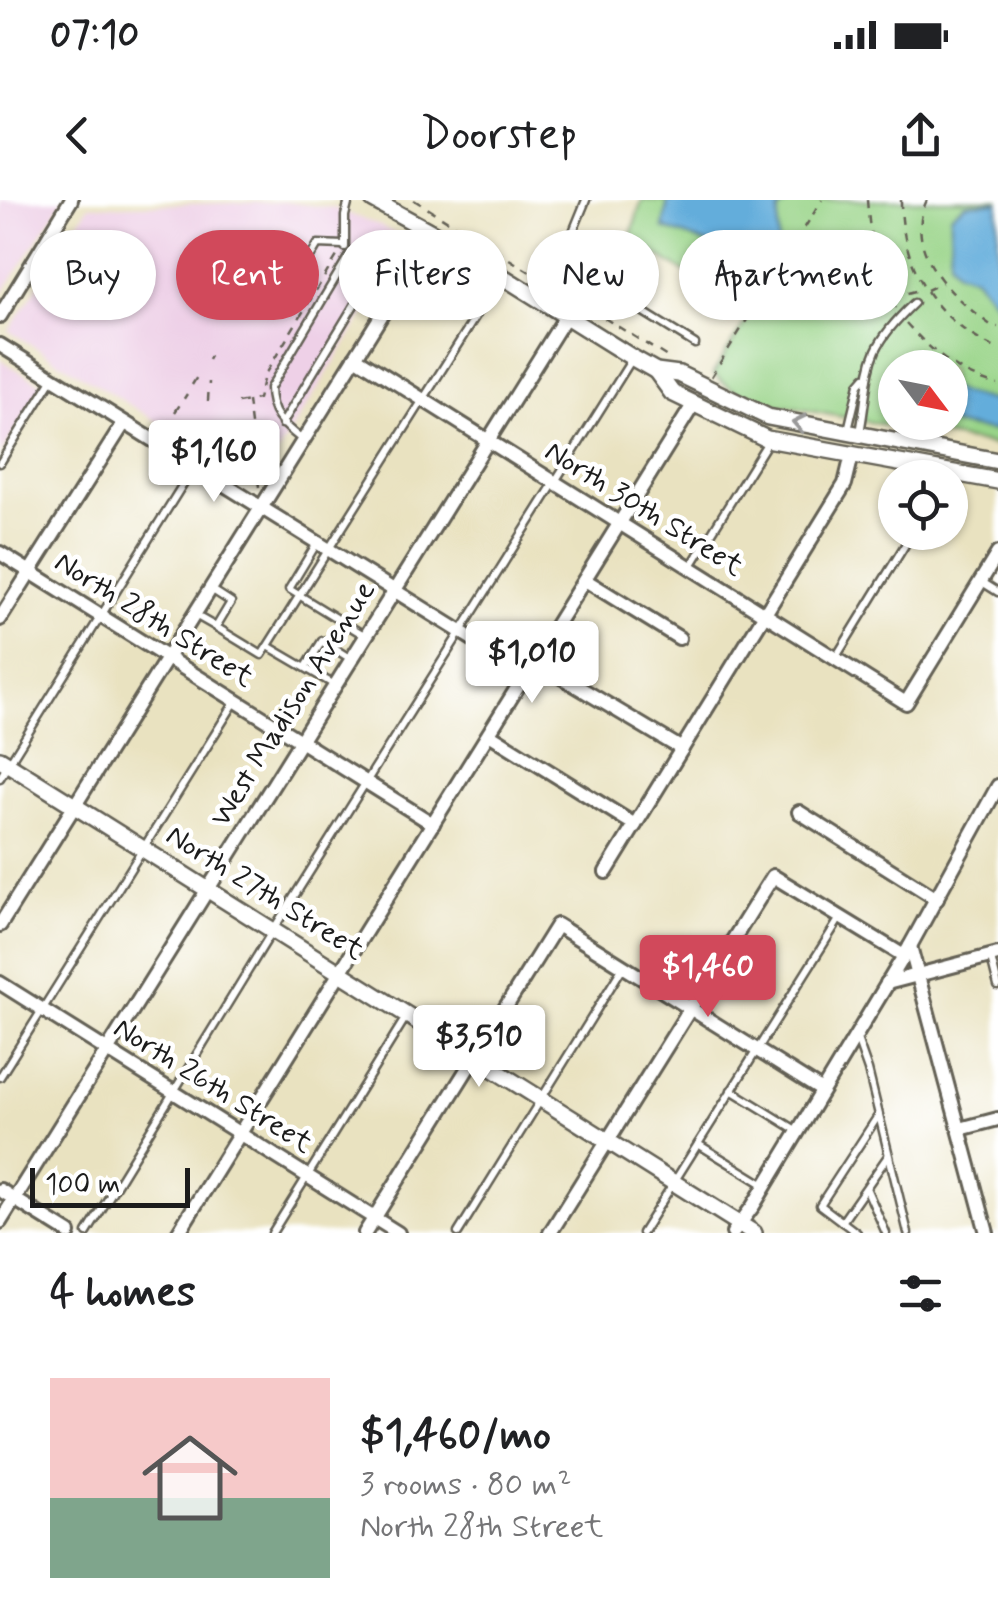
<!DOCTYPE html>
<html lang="en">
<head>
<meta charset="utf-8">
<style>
  :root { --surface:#fff; --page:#f2f2f2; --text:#202124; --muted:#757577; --accent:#d1495b }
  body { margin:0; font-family:Mynerve,sans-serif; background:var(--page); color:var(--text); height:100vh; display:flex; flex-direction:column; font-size:38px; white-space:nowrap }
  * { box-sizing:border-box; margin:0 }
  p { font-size:32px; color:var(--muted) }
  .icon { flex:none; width:55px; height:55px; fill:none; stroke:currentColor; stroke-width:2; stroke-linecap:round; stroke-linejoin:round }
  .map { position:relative; height:1033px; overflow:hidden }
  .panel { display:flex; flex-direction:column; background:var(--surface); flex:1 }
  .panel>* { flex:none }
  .banner { position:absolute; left:30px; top:30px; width:940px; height:90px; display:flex; gap:20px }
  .needle { width:65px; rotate:122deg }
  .tools { position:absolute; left:878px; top:150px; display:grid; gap:20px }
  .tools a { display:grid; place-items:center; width:90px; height:90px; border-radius:50%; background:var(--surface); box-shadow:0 2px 8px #0004; font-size:50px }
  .scale { position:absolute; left:30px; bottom:25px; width:160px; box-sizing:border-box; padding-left:10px; border:5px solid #1c1c1c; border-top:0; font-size:28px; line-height:35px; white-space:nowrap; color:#1c1c1c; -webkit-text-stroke:8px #fff; paint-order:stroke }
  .price { position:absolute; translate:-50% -85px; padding:0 22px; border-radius:10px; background:#fff; color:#222; font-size:32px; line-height:65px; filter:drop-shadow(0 2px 5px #0008) }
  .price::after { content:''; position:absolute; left:50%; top:60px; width:30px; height:22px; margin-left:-15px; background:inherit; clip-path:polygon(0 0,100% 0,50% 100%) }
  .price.on { background:var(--accent); color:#fff }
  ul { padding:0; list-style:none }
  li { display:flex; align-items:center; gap:30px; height:250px; padding:0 50px }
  li span { display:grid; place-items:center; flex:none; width:280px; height:200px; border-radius:0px; color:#555 }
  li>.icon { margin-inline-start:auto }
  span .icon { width:120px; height:120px; fill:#fffc; stroke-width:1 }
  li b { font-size:42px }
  h2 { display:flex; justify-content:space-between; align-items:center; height:120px; padding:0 50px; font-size:42px }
  .chip { padding:0 35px; border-radius:45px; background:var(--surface); box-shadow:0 2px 8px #0004; font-size:35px; line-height:90px }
  .chip.on { background:var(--accent); color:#fff }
  .status { display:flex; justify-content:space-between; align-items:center; height:70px; padding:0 50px; background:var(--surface); direction:ltr }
  .status svg { height:28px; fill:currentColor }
  header { display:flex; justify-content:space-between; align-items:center; height:130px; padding:0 50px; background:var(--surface); font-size:45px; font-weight:600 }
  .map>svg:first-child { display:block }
  .built { fill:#eed0e7 }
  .green { fill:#99d488; stroke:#5a7852; stroke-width:2.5; fill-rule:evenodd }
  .water { fill:#63addb; stroke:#40647c; stroke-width:2.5 }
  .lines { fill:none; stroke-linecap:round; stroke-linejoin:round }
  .service-casing { stroke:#646155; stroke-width:11 }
  .minor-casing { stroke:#646155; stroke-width:18 }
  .tertiary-casing { stroke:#646155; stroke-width:20 }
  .path { stroke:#646155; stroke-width:2.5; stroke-dasharray:8 8; stroke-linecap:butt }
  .service { stroke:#fff; stroke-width:6 }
  .minor { stroke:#fff; stroke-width:12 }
  .tertiary { stroke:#fff; stroke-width:15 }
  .oneway { stroke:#999 }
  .labels { text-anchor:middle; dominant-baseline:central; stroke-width:9; stroke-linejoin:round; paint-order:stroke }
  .street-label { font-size:30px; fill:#1c1c1c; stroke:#fff }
</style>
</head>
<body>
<div class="status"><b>07:10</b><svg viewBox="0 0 49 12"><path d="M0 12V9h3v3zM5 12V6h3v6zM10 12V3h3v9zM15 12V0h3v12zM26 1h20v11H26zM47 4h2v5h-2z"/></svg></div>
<header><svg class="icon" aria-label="back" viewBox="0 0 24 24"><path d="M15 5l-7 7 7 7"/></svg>Doorstep<svg class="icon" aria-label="share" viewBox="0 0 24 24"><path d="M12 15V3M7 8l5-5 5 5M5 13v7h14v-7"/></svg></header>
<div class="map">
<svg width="998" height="1033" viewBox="0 0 998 1033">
  <rect width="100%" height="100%" fill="#fff"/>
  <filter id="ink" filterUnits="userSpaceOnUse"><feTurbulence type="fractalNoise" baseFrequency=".01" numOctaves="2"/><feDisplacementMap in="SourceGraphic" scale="20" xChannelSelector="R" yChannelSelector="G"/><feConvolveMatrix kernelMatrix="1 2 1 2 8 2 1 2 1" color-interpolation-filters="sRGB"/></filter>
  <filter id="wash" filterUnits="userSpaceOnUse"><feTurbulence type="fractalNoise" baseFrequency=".0048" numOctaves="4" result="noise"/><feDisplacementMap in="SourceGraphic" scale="40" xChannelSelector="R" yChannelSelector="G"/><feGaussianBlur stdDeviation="2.25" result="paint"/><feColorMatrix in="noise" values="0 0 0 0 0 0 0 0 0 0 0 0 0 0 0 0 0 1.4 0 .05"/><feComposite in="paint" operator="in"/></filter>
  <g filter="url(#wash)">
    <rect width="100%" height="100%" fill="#e9e2c0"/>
    <g class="built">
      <polygon points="0,0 63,0 0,97"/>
      <polygon points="284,2 333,8 381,26 406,40 408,50 399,58 265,273 246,276 9,131 89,6"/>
      <polygon points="0,160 44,185 0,255"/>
    </g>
    <path class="green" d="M642,0H998V246L789,207C760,207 734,193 713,174L765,90L706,55L691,76L630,38ZM895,168H950V222H895Z"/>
    <g class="water">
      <path d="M668,0H791L779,10L778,47C742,61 698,40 663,28Z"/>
      <polygon points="998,2 998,106 975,77 957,71 950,60 951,15 966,4"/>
      <polygon points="950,187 961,193 998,202 998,223 993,231 953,225 950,219"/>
    </g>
  </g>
  <g filter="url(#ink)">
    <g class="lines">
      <g class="service-casing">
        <g id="service">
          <polyline points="586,0 561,61 695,144"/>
          <polyline points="345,47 345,16 349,0"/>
          <circle cx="807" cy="75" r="13"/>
          <polyline points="265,73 281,49 308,61 318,44 343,45"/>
          <path d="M282,224L379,64V58L368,48L351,52L270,188C270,214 282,224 301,239"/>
          <polyline points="848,230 859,184 865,177"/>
          <path d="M860,233C872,167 861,153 914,103"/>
          <polyline points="0,263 53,178"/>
          <polyline points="317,343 289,389 364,435"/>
          <polyline points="691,366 769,240"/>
          <polyline points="982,382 998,392"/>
          <polyline points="195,415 216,427 231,402 211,389"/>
          <polyline points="216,427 262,455 501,76"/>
          <polyline points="268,446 333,484"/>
          <polyline points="836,457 913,332"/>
          <polyline points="306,467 322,441 351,459"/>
          <polyline points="0,578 193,268"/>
          <polyline points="991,758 998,786"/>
          <polyline points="856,836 868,870 908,1033"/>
          <polyline points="0,877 235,502"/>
          <polyline points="731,890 796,930"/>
          <polyline points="698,944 763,984"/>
          <polyline points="867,990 886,1033"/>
          <polyline points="842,1022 888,956"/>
          <polyline points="87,1033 273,730 632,159"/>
          <polyline points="272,1033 406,817"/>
          <polyline points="458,1033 623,767"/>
          <polyline points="642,1033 840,718"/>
          <polyline points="857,1033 820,1005 878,916"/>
        </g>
      </g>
      <g class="minor-casing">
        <g id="minor">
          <polyline points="0,116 71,0"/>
          <polyline points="0,145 519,468 543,466 682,549"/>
          <polyline points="355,157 906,503 998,353"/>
          <polyline points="0,353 433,624"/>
          <polyline points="585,380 679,438"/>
          <polyline points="0,419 124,223"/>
          <polyline points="489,534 635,625"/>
          <polyline points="799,612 937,699"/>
          <polyline points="606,672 845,284 852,255"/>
          <polyline points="0,725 433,33"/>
          <polyline points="910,746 987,1033"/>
          <polyline points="0,783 398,1033"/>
          <polyline points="887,783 998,754"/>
          <polyline points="960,929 998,919"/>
          <polyline points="0,990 69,1033"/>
          <polyline points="0,1022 566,116"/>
          <polyline points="178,1033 693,205"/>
          <polyline points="365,1033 557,725 821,890"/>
          <polyline points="550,1033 773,676 904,756"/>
          <polyline points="733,1033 753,1006 910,746 998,586"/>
        </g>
      </g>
      <g class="tertiary-casing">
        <g id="tertiary">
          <polyline points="373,0 433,33 633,158 656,171 679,174 768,217 998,261"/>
          <polyline points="656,171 672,193 767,239 998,281"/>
          <polyline points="0,559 754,1033"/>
        </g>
      </g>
      <g class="path">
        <polyline points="414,0 672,160"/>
        <path d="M867,0C870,40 876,72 896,108"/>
        <path d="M901,0C901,67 936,123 998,149"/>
        <path d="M927,0C902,52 953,98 992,126L998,127"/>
        <polyline points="927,90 942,83"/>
        <polyline points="892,97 923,89"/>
        <path d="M906,123C933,153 959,175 998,185"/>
        <polyline points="208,160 210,156"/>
        <polyline points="711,177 822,0"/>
        <polyline points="192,185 200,172"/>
        <polyline points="208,201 209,182"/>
        <polyline points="248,201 259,287"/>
        <polyline points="238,203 258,199 264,176 337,56"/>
        <polyline points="175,212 187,194"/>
        <polyline points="165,229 170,221"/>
      </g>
      <use href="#service" class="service"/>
      <use href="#minor" class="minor"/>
      <use href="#tertiary" class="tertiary"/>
    </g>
    <defs><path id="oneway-chevron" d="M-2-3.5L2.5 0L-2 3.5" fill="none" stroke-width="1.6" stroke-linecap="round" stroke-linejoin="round" transform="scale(2.5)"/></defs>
    <use class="oneway" href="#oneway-chevron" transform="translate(799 223) rotate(-169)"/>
  </g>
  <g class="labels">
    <g class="street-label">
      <text transform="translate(644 309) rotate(32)">North 30th Street</text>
      <text transform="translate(154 420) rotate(32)">North 28th Street</text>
      <text transform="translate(293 504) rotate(-58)">West Madison Avenue</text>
      <text transform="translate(265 693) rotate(32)">North 27th Street</text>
      <text transform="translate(213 886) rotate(32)">North 26th Street</text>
    </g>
  </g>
</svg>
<div class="tools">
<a><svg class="needle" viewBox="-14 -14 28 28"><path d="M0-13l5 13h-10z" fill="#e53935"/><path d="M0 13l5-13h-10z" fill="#757577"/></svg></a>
<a><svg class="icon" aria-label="locate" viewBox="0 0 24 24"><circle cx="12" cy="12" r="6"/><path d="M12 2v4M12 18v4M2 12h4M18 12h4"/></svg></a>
</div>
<div class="scale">100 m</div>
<b class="price" style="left:214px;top:305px">$1,160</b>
<b class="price" style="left:532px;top:506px">$1,010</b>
<b class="price on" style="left:708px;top:820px">$1,460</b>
<b class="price" style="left:479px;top:890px">$3,510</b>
<div class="banner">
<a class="chip">Buy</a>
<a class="chip on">Rent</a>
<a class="chip">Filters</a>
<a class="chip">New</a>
<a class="chip">Apartment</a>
</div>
</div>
<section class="panel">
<h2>4 homes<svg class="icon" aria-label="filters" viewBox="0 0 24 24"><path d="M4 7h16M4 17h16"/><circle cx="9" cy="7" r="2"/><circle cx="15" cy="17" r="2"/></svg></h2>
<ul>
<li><span style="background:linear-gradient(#f6c9c9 60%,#7fa58c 0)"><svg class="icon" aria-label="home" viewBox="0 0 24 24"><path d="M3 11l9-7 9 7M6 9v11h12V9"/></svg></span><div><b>$1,460/mo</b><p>3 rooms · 80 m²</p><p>North 28th Street</p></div></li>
</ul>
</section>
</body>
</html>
